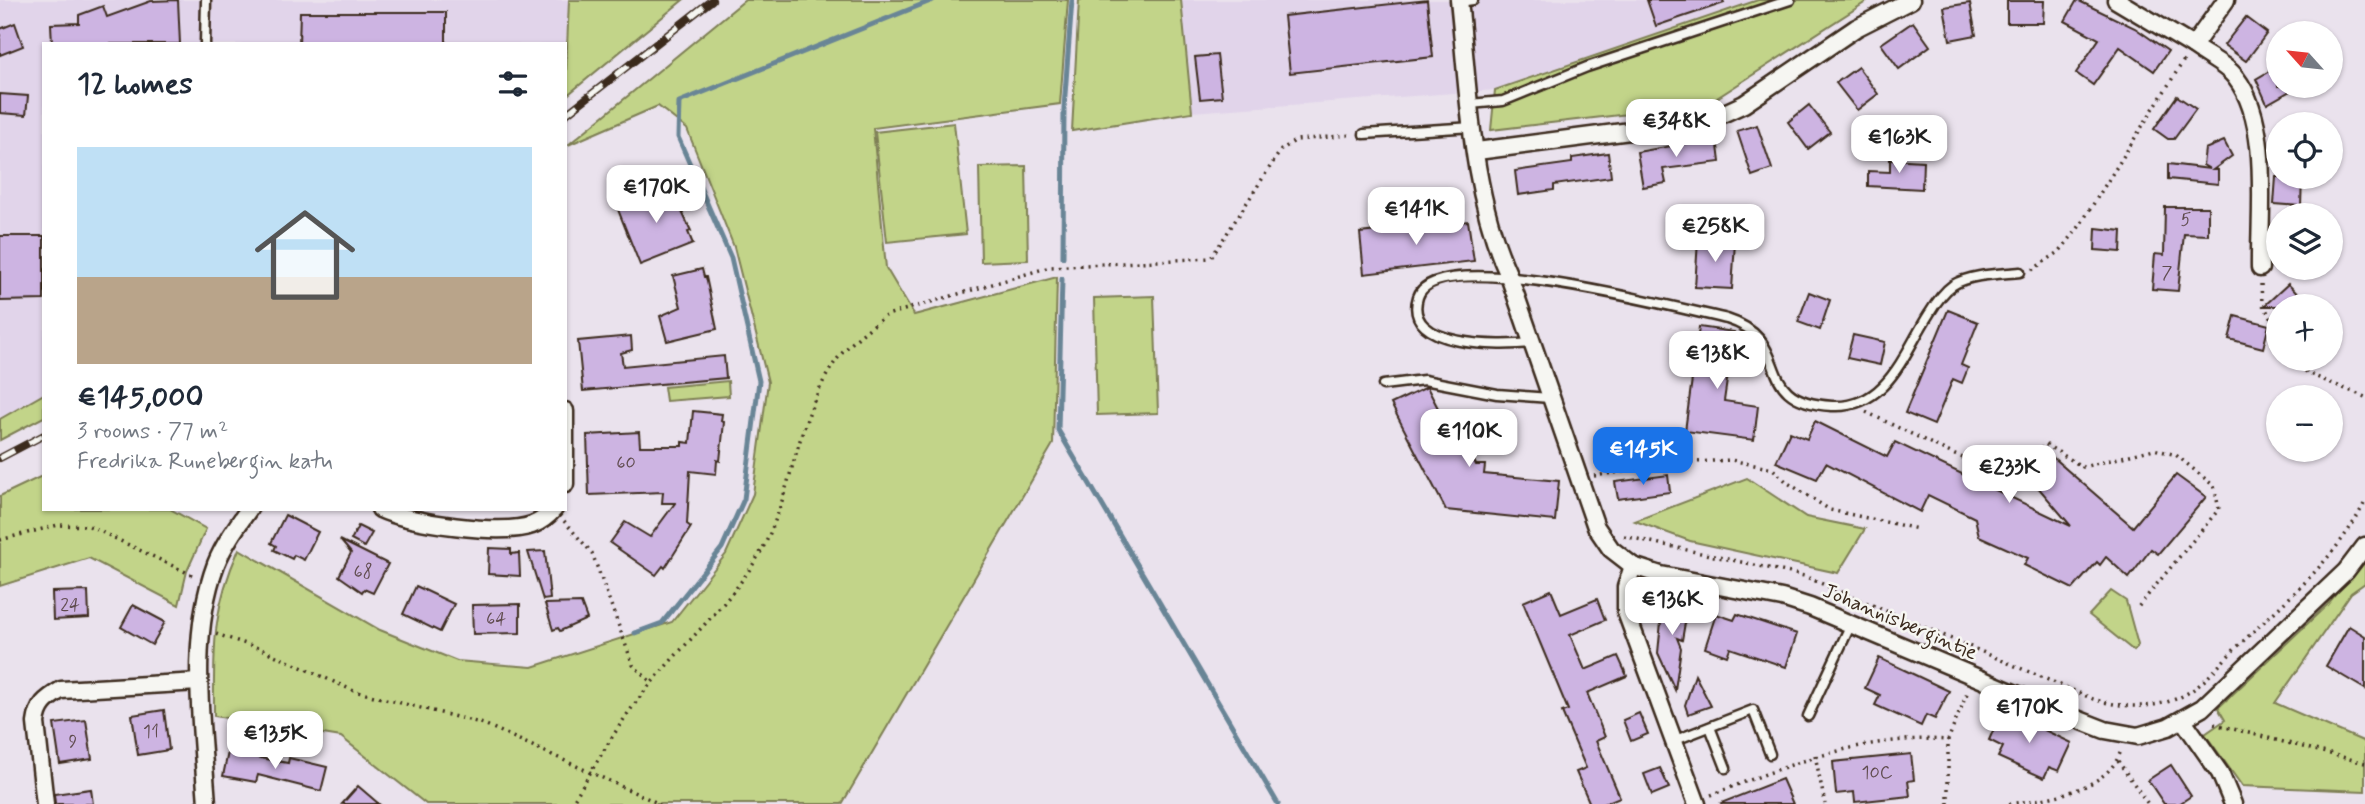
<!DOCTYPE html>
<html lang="en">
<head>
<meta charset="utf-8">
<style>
  :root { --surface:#fff; --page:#f6f6f7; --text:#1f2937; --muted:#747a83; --line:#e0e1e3; --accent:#1a73e8 }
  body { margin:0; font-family:Mynerve,sans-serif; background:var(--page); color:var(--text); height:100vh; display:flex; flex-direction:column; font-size:26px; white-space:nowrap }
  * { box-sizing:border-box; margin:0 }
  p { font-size:23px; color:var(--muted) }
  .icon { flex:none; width:38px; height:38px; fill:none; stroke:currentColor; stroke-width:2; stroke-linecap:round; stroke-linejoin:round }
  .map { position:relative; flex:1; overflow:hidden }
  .details { position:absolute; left:42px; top:42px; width:525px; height:469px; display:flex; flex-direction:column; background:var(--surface); border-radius:0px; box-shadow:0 2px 5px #0004 }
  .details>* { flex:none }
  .needle { width:46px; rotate:297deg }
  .controls { position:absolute; left:2266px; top:21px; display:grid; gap:14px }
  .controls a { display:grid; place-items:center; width:77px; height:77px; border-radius:50%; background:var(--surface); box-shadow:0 2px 5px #0004; font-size:35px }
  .price { position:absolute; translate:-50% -60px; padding:0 16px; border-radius:14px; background:#fff; color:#222; font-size:23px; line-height:46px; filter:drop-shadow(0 2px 4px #0008) }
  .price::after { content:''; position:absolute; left:50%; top:42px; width:21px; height:16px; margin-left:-10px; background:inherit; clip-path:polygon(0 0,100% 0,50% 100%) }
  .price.active { background:var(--accent); color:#fff }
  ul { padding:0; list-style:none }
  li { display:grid; align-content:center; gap:14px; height:371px; padding:0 35px }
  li+li { border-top:2px solid var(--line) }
  li span { display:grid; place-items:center; height:217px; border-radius:0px; color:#555 }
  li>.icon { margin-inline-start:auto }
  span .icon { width:126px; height:126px; fill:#fffc; stroke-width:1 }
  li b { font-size:30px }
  h2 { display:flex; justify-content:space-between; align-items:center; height:84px; padding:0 35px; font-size:30px }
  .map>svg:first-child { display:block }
  .built { fill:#e1d4ea }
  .green { fill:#c2d489; stroke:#7e7f54; stroke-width:2 }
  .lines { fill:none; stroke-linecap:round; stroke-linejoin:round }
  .stream { stroke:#698596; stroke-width:5 }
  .building { fill:#cdb4e2; stroke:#3b2a1e; stroke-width:2 }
  .service-casing { stroke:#3b2a1e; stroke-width:13 }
  .minor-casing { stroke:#3b2a1e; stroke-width:21 }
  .path { stroke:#3b2a1e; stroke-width:3.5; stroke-dasharray:2 5; stroke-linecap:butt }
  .service { stroke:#f6f6f2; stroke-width:8 }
  .minor { stroke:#f6f6f2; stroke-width:16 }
  .rail-casing { stroke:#3b2a1e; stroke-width:8 }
  .rail { stroke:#f6f6f2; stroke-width:5; stroke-dasharray:16; stroke-linecap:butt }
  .labels { text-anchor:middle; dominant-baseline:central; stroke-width:5; stroke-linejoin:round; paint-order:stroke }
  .number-label { font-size:18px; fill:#604c4f }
  .street-label { font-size:21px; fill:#3b2a1e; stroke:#f6f6f2 }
</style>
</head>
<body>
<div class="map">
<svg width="2365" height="804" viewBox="0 0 2365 804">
  <rect width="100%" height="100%" fill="#eae2ed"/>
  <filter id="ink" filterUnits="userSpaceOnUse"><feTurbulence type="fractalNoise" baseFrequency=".0143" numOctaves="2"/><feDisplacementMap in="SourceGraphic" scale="14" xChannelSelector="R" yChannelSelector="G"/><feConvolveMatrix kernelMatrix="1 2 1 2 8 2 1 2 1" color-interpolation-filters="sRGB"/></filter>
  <g filter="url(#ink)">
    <g class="built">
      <polygon points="0,0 569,0 565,53 565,44 44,44 44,394 0,419"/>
      <polygon points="1181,0 1758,0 1495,90 1192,112"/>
    </g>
    <g class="green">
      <polygon points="569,0 683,0 565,97"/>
      <path d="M745,0H1068L1060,104L873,128L886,268L914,315L1057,277L1053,444L842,804H426L341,737L214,716C214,649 211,612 239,549L380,630L457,661L532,667L672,622L726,554L753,494L768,382L734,247L687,129L658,106L568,145Z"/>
      <polygon points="1079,0 1181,0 1192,112 1072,131"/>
      <polygon points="1758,0 1869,0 1706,105 1491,130 1495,90"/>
      <polygon points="954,123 966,234 887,242 875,132"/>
      <polygon points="1026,166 1028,260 981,262 979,167"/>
      <polygon points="1154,296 1158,413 1097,415 1094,298"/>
      <polygon points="728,381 729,396 666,401 664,387"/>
      <polygon points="44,394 44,417 0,440 0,419"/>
      <polygon points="44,475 44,509 170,509 206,529 187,571 179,605 89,558 0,586 0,496"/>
      <polygon points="1747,478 1806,517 1865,529 1838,573 1690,541 1635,521"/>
      <polygon points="2365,558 2365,583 2351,593 2275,703 2365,742 2365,791 2242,786 2205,734 2225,720 2218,708 2327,605"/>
      <polygon points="2111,591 2126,601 2138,645 2134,651 2089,615"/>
    </g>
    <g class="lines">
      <g class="stream">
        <polyline points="1063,257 1064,108 1072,0"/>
        <polyline points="1062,279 1058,430 1278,804"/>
        <polyline points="635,633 662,623 722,548 744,499 759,381 731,258 678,137 679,102 933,0"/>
      </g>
    </g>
    <g class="building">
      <polygon points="178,0 180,44 52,44 51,24 79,23 79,15 103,6 107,17 151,1"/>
      <polygon points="1427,0 1433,57 1290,73 1284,16"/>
      <polygon points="1647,0 1723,0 1724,3 1656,26"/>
      <polygon points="2077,0 2135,28 2168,51 2154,71 2120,47 2093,85 2076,73 2099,39 2065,21"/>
      <polygon points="2007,1 2044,1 2043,23 2007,23"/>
      <polygon points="1970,3 1976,35 1950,40 1944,7"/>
      <polygon points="300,12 446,12 446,44 299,44"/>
      <polygon points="2246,17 2267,33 2246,61 2224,45"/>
      <polygon points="1913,22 1930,46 1899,69 1881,44"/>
      <polygon points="15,23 23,46 0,55 0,29"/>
      <polygon points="1217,55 1222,97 1200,99 1195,57"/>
      <polygon points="2278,66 2278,86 2299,86 2267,104 2256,79"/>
      <polygon points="1858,67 1878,94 1857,110 1836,83"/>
      <polygon points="0,94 28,96 26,115 0,113"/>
      <polygon points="2177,96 2196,109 2174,139 2168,139 2154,129"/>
      <polygon points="1809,105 1830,132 1808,149 1788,122"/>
      <polygon points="1757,125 1772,169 1752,176 1737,131"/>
      <polygon points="1717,138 1720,162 1663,169 1666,183 1643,187 1637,152"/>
      <polygon points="2224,141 2232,156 2213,170 2218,170 2218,184 2168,179 2168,164 2210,169 2203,165 2205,149"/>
      <polygon points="1608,153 1611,177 1554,185 1554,190 1518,195 1515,171 1572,163 1572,158"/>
      <polygon points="1890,159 1923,161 1922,189 1868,186 1868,171 1890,172"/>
      <polygon points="2276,177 2302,177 2301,206 2274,204"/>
      <polygon points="670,186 691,231 688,232 693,244 640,265 617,207"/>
      <polygon points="2165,207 2208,207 2208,235 2184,234 2178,291 2152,289 2155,254 2164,255"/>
      <polygon points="1468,221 1474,261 1364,274 1360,233"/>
      <polygon points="2096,228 2122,231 2121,252 2095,250"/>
      <polygon points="0,236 44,236 44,300 0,301"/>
      <polygon points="1698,240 1735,242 1732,289 1695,287"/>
      <polygon points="702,269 704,277 706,277 717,329 667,341 660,316 681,307 673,276"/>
      <polygon points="2288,284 2309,306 2264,306"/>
      <polygon points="1809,292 1830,300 1820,330 1798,322"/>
      <polygon points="1948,310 1978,322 1961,365 1968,368 1962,383 1953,379 1934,425 1905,413"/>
      <polygon points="2235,316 2269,325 2263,348 2229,339"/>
      <polygon points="1699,327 1734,332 1724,401 1758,406 1754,440 1685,431"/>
      <polygon points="1853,335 1885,342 1880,365 1847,358"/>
      <polygon points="631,336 632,350 621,353 623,366 724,356 726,378 583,391 578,341"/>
      <polygon points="1427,387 1463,456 1470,452 1476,465 1485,465 1484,474 1559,481 1555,521 1446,510 1391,404"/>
      <polygon points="693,411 722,414 721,421 724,422 720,461 717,460 716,474 690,471 687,524 691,527 665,568 663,566 656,575 610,543 625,522 650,537 675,503 662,503 663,492 589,495 587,435 639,432 640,446 682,446 682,442 690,443"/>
      <polygon points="1815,421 1887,457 1895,442 2071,526 2031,479 2051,456 2133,527 2176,475 2206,497 2158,554 2151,549 2129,578 2106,557 2100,565 2097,562 2073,589 2024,565 2028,558 1979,536 1975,518 1928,495 1920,512 1826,463 1817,479 1776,462 1790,432 1807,439"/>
      <polygon points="1668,475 1670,492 1618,499 1615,482"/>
      <polygon points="285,515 318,532 304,560 294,555 292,559 274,550 276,546 271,543"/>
      <polygon points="358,526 372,533 364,547 351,540"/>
      <polygon points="340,540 388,564 373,593 364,589 362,592 339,576 351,553"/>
      <polygon points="489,548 511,549 511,554 519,553 520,576 488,574"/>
      <polygon points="545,551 550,599 543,600 528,552"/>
      <polygon points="416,586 454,604 440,632 403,614"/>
      <polygon points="1551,590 1561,614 1597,599 1605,620 1570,635 1585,670 1618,656 1627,676 1587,693 1605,737 1596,741 1620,797 1603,804 1590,804 1576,772 1586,768 1562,712 1568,710 1523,602"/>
      <polygon points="88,591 89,618 53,620 52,592"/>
      <polygon points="1663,601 1688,605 1682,640 1677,638 1681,648 1675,690 1658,653"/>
      <polygon points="581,603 587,619 560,631 558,628 553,630 545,604"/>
      <polygon points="520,604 520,633 473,634 472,605"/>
      <polygon points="133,605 165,622 152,645 121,627"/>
      <polygon points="1716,614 1734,620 1737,614 1797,634 1786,667 1730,648 1727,656 1705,648"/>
      <polygon points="2349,626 2365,636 2365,689 2326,666"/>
      <polygon points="1879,658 1949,691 1935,719 1926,715 1921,726 1875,705 1880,695 1865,688"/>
      <polygon points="1695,675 1711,706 1688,714 1685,705"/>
      <polygon points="164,710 169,750 138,755 132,715"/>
      <polygon points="2002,710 2072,743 2059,771 2049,767 2044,778 1998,757 2003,747 1989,740"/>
      <polygon points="1639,713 1648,734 1631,741 1623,720"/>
      <polygon points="86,720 92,759 60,764 54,724"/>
      <polygon points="228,752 288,763 289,758 327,767 321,791 258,775 256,782 223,776"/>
      <polygon points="1911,754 1914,780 1908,781 1910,796 1855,802 1854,792 1836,794 1833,762"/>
      <polygon points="2171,765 2191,796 2179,804 2164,804 2148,780"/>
      <polygon points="1660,768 1669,788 1652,795 1644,774"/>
      <polygon points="1782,779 1793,804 1722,804 1721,803"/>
      <polygon points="358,786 379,804 342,804"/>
      <polygon points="91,789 93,804 55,804 54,794"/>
    </g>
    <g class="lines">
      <g class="service-casing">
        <g id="service">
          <polyline points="1459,2 1473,0"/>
          <polyline points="205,44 206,0"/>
          <polyline points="1470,104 1503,101 1587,67 1790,0"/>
          <polyline points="1364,134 1473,127"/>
          <path d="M1532,343C1502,346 1402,349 1418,297C1434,243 1685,310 1727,319C1797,341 1748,401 1832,406C1887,409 1904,353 1929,314C1935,304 1943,292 1953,285C1971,274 1999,274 2020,272"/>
          <polyline points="1383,385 1424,380 1497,394 1550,398"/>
          <polyline points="1808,716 1851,624"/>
          <polyline points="1710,727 1726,768"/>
          <polyline points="1673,741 1753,710 1770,754"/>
        </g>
      </g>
      <g class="minor-casing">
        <g id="minor">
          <path d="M1459,0C1469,92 1470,191 1509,276L1596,527L1611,549L1633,566L1661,575L1782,598L1810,607L2059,712L2105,730L2138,736L2168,727L2202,708L2346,571L2365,546"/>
          <polyline points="2116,0 2193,46 2226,0"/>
          <path d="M2193,46C2206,56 2227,65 2236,78C2271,123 2259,213 2260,268"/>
          <polyline points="1477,151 1707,121 1744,104 1856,28 1911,0"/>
          <polyline points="565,411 565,484"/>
          <path d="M380,509C410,523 501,536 532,525C540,522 548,516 554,509"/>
          <polyline points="1633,566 1626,587 1626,612 1697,804"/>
          <polyline points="2183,720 2220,773 2233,804"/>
          <path d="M45,804L36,723C38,705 46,699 61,690L199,682"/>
          <path d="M207,804C202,726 188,639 216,564C224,544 237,526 249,509"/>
        </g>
      </g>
      <g class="path">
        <polyline points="2032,270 2059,252 2077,230 2184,60"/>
        <polyline points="2261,284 2262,303 2278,329"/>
        <polyline points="2298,359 2307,373 2365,397"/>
        <polyline points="1866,412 1955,455 2017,478 2045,444 2083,467 2154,449 2176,455 2214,486 2219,509 2138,607"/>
        <polyline points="1594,476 1678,463 1731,460 1773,469 1788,483 1830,510 1918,529"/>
        <polyline points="564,521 592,553 633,665 651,682"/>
        <path d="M1624,536L1804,576L2093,699C2125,709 2162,710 2191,691C2208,680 2223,660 2238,646C2284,602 2336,560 2365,502"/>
        <polyline points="0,540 58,525 89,526 194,576"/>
        <polyline points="216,634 261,649 354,691 484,724 660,804"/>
        <polyline points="2214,724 2365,763"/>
        <polyline points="1815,755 1825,804"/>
        <polyline points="2118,761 2148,804"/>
        <path d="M1711,795C1788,765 1864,734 1948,740"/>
        <path d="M571,804C597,763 622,716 654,680C691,636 738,596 765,544C793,487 797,420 833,365C846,345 868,329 887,315L1050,267L1211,258L1281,150L1296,140L1352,135"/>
        <polyline points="1948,804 1948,740 1968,691"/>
        <path d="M2009,804C2046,799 2109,791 2121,750"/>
      </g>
      <use href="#service" class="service"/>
      <use href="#minor" class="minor"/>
      <g class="rail-casing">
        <g id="rail">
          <polyline points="565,115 712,0"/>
          <polyline points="0,458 44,435"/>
        </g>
      </g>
      <use href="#rail" class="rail"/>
    </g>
  </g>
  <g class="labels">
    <g class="number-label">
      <text x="2186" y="220">5</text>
      <text x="2167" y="273">7</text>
      <text x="626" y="463">60</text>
      <text x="363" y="572">68</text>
      <text x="70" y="605">24</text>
      <text x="496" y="619">64</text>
      <text x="151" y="732">11</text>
      <text x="73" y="742">9</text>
      <text x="1877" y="773">10C</text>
    </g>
    <g class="street-label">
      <text transform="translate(1900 622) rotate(23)">Johannisbergintie</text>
    </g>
  </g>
</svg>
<div class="controls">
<a><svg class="needle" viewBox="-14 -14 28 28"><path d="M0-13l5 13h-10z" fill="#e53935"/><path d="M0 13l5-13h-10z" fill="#747a83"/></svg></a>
<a><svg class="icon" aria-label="locate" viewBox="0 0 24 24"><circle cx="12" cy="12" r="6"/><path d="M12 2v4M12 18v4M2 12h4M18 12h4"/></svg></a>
<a><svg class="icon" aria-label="layers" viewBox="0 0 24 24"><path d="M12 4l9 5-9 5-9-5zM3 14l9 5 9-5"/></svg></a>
<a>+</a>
<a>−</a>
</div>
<b class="price" style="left:1676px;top:159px">€348K</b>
<b class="price" style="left:1899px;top:175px">€163K</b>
<b class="price" style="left:656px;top:225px">€170K</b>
<b class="price" style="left:1416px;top:247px">€141K</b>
<b class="price" style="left:1715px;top:264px">€258K</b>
<b class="price" style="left:1717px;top:391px">€138K</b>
<b class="price" style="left:1469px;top:469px">€110K</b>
<b class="price active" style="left:1643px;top:487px">€145K</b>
<b class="price" style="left:2009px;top:505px">€233K</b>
<b class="price" style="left:1672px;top:637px">€136K</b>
<b class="price" style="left:2029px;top:745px">€170K</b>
<b class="price" style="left:275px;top:771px">€135K</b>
<section class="details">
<h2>12 homes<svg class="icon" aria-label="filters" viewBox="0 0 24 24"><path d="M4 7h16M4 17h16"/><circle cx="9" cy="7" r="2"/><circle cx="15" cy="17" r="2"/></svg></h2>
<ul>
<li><span style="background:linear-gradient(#bfe0f5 60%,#b9a48a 0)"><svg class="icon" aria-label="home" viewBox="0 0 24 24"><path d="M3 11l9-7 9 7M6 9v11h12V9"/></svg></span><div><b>€145,000</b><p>3 rooms · 77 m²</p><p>Fredrika Runebergin katu</p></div></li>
</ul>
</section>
</div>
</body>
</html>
